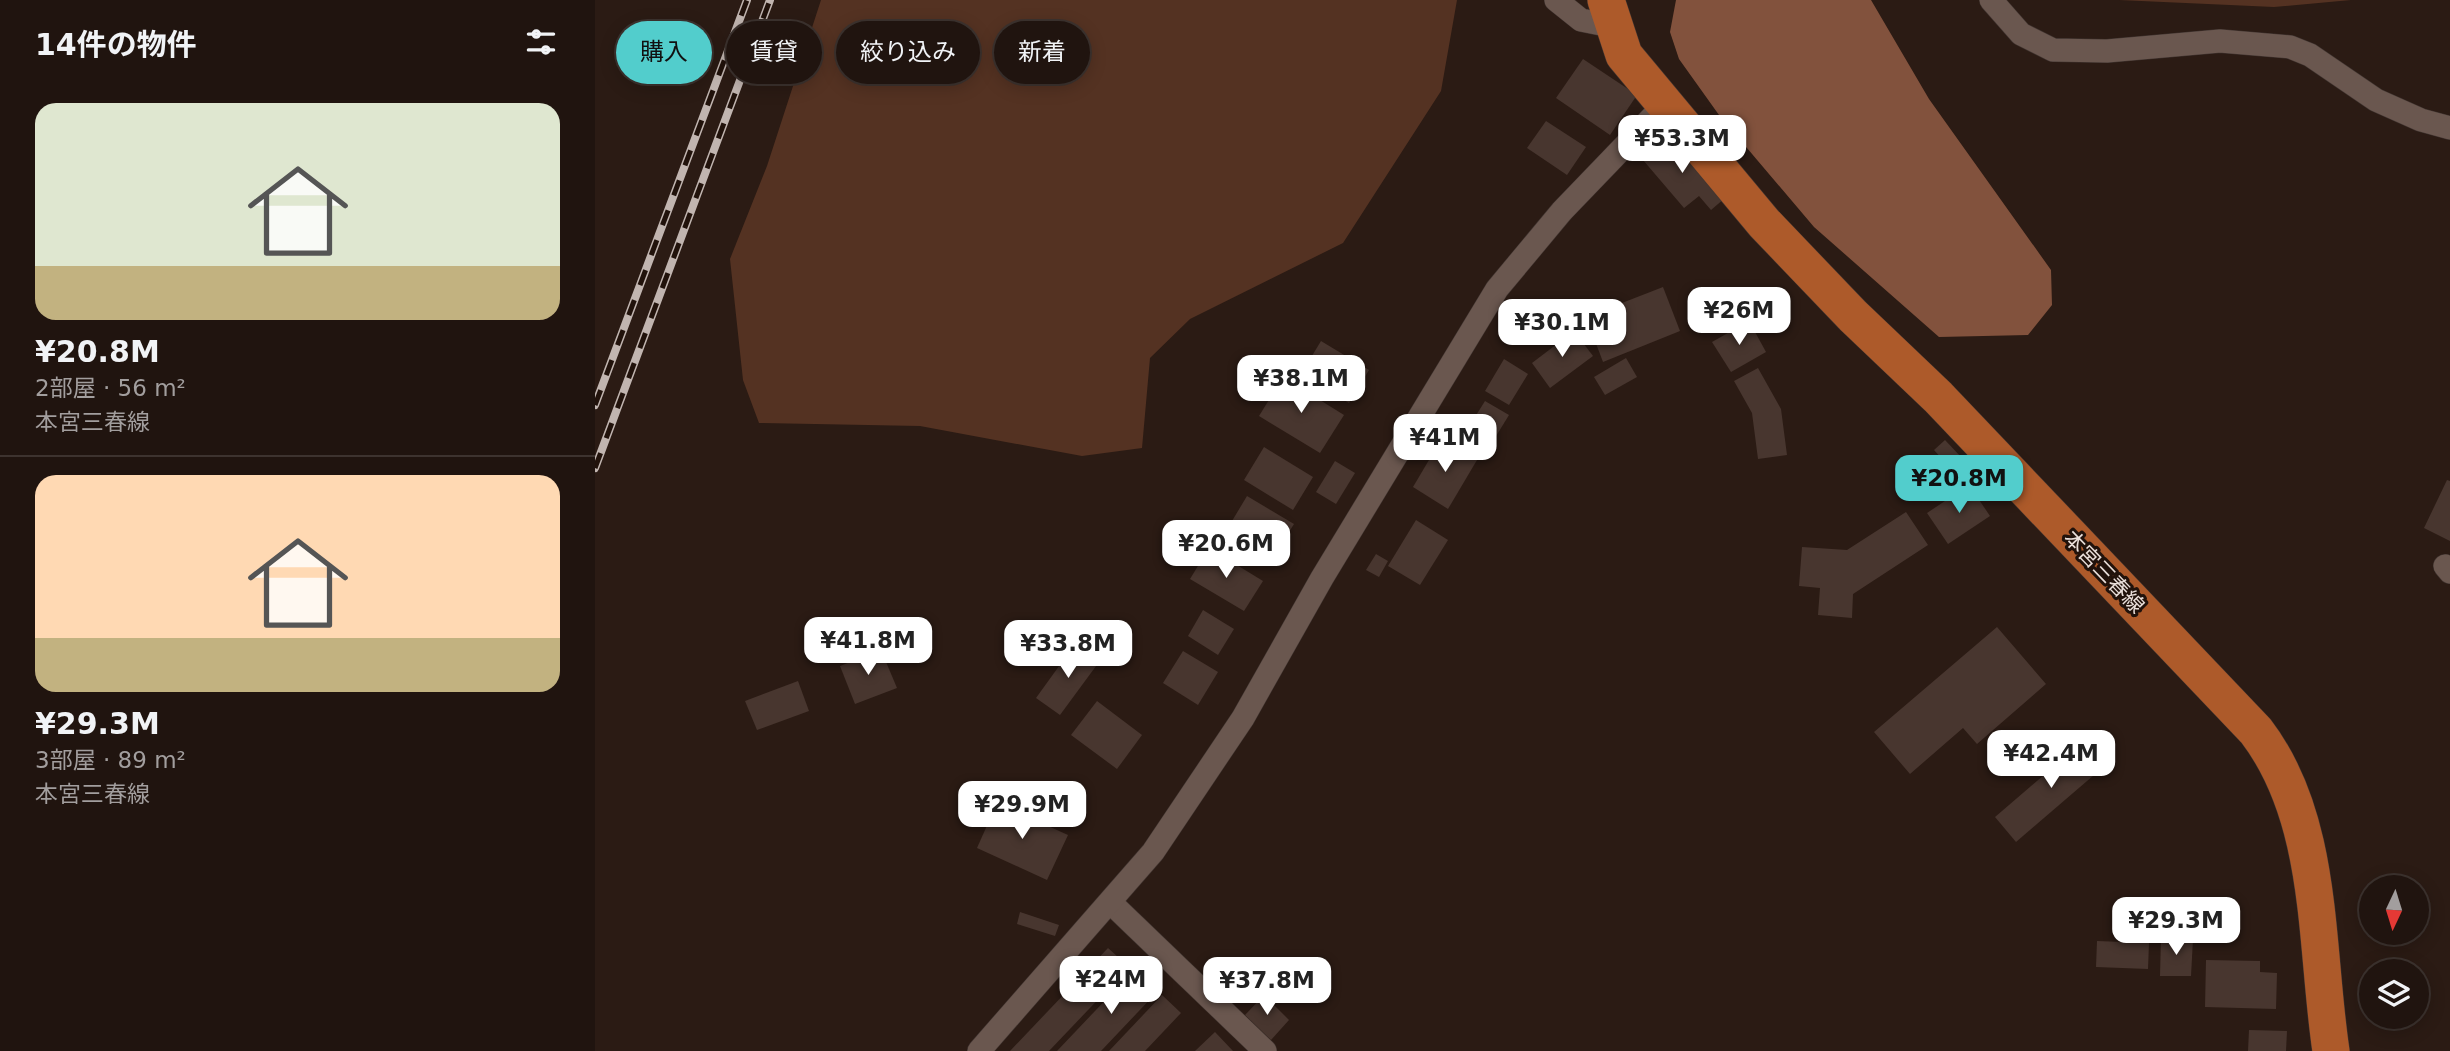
<!DOCTYPE html>
<html lang="ja">
<head>
<meta charset="utf-8">
<style>
  :root { --surface:#20140f; --page:#281d18; --text:#f1f3f6; --muted:#a29e9e; --line:#3d332f; --accent:#52cdcc }
  body { margin:0; font-family:"DejaVu Sans","Noto Sans JP",sans-serif; background:var(--page); color:var(--text); height:100vh; display:flex; flex-direction:column; font-size:26px; white-space:nowrap }
  * { box-sizing:border-box; margin:0 }
  p { font-size:23px; color:var(--muted) }
  .icon { flex:none; width:38px; height:38px; fill:none; stroke:currentColor; stroke-width:2; stroke-linecap:round; stroke-linejoin:round }
  .map { position:relative; flex:1; overflow:hidden }
  .drawer { display:flex; flex-direction:column; background:var(--surface); width:595px }
  .drawer>* { flex:none }
  .guide { position:absolute; left:21px; top:21px; width:665px; height:63px; display:flex; gap:14px }
  .needle { width:46px; rotate:184deg }
  .tools { position:absolute; left:1764px; top:875px; display:grid; gap:14px }
  .tools a { display:grid; place-items:center; width:70px; height:70px; border-radius:50%; background:var(--surface); box-shadow:0 4px 18px #0003,0 0 0 2px var(--line); font-size:35px }
  .price { position:absolute; translate:-50% -60px; padding:0 16px; border-radius:14px; background:#fff; color:#222; font-size:23px; line-height:46px; filter:drop-shadow(0 2px 4px #0008) }
  .price::after { content:''; position:absolute; left:50%; top:42px; width:21px; height:16px; margin-left:-10px; background:inherit; clip-path:polygon(0 0,100% 0,50% 100%) }
  .price.current { background:var(--accent); color:#111 }
  ul { padding:0; list-style:none }
  li { display:grid; align-content:center; gap:14px; height:371px; padding:0 35px }
  li+li { border-top:2px solid var(--line) }
  li span { display:grid; place-items:center; height:217px; border-radius:21px; color:#555 }
  li>.icon { margin-inline-start:auto }
  span .icon { width:126px; height:126px; fill:#fffc; stroke-width:1 }
  li b { font-size:30px }
  h2 { display:flex; justify-content:space-between; align-items:center; height:84px; padding:0 35px; font-size:30px }
  .chip { padding:0 24px; border-radius:32px; background:var(--surface); box-shadow:0 4px 18px #0003,0 0 0 2px var(--line); font-size:24px; line-height:63px }
  .chip.current { background:var(--accent); color:#111 }
  main { display:flex; flex:1; min-height:0 }
  .map>svg:first-child { display:block }
  .green { fill:#543222 }
  .water { fill:#82523d }
  .building { fill:#48362f }
  .lines { fill:none; stroke-linecap:round; stroke-linejoin:round }
  .street-casing { stroke:#423632; stroke-width:24 }
  .primary-casing { stroke:#423632; stroke-width:38 }
  .street { stroke:#6a574f; stroke-width:23 }
  .primary { stroke:#ad5a2a; stroke-width:37 }
  .rail-casing { stroke:#c1b5b0; stroke-width:8 }
  .rail { stroke:#21120b; stroke-width:5; stroke-dasharray:16; stroke-linecap:butt }
  .labels { text-anchor:middle; dominant-baseline:central; stroke-width:6; stroke-linejoin:round; paint-order:stroke }
  .street-label { font-size:21px; fill:#eadfda; stroke:#21120b }
</style>
</head>
<body>
<main>
<section class="drawer">
<h2>14件の物件<svg class="icon" aria-label="filters" viewBox="0 0 24 24"><path d="M4 7h16M4 17h16"/><circle cx="9" cy="7" r="2"/><circle cx="15" cy="17" r="2"/></svg></h2>
<ul>
<li><span style="background:linear-gradient(#dfe7d0 75%,#c2b280 0)"><svg class="icon" aria-label="home" viewBox="0 0 24 24"><path d="M3 11l9-7 9 7M6 9v11h12V9"/></svg></span><div><b>¥20.8M</b><p>2部屋 · 56 m²</p><p>本宮三春線</p></div></li>
<li><span style="background:linear-gradient(#ffd9b3 75%,#c2b280 0)"><svg class="icon" aria-label="home" viewBox="0 0 24 24"><path d="M3 11l9-7 9 7M6 9v11h12V9"/></svg></span><div><b>¥29.3M</b><p>3部屋 · 89 m²</p><p>本宮三春線</p></div></li>
</ul>
</section>
<div class="map">
<svg width="1855" height="1051" viewBox="0 0 1855 1051">
  <rect width="100%" height="100%" fill="#2b1b14"/>
  <g class="green">
    <polygon points="226,0 862,0 846,91 748,243 595,319 555,358 547,448 487,456 325,426 164,423 148,380 135,259 172,166"/>
    <polygon points="1524,0 1756,0 1679,7"/>
  </g>
  <polygon class="water" points="1081,0 1276,0 1334,99 1456,270 1457,305 1433,335 1344,337 1219,227 1124,115 1084,59 1075,32"/>
  <g class="building">
    <polygon points="988,59 1042,95 1015,135 961,98"/>
    <polygon points="951,121 991,147 972,175 932,148"/>
    <polygon points="1076,135 1130,198 1116,210 1104,196 1089,208 1048,160"/>
    <polygon points="1068,287 1085,331 1008,362 991,317"/>
    <polygon points="1154,321 1171,352 1136,372 1117,342"/>
    <polygon points="979,331 998,356 955,388 937,363"/>
    <polygon points="726,341 774,370 754,403 706,374"/>
    <polygon points="1031,358 1042,377 1010,395 999,377"/>
    <polygon points="909,359 933,374 914,405 890,391"/>
    <polygon points="1163,368 1186,409 1192,455 1163,459 1157,413 1139,381"/>
    <polygon points="688,377 749,415 725,453 664,416"/>
    <polygon points="890,401 914,415 887,459 863,444"/>
    <polygon points="847,438 882,460 853,509 818,487"/>
    <polygon points="1350,440 1367,458 1355,468 1339,450"/>
    <polygon points="669,447 718,477 698,510 649,480"/>
    <polygon points="740,461 760,473 741,504 721,492"/>
    <polygon points="1852,480 1855,481 1855,541 1829,528"/>
    <polygon points="1374,485 1395,516 1353,544 1332,513"/>
    <polygon points="652,496 699,524 677,559 631,531"/>
    <polygon points="1311,512 1333,545 1258,594 1257,618 1223,615 1225,588 1204,586 1207,547 1252,550"/>
    <polygon points="821,520 853,540 825,585 793,566"/>
    <polygon points="614,548 668,581 649,611 595,579"/>
    <polygon points="781,554 793,561 784,577 771,570"/>
    <polygon points="608,610 639,629 623,655 593,636"/>
    <polygon points="1402,627 1451,684 1382,744 1368,728 1315,774 1279,732"/>
    <polygon points="480,644 504,662 465,715 441,698"/>
    <polygon points="286,650 302,688 260,704 245,666"/>
    <polygon points="588,651 623,672 603,705 568,683"/>
    <polygon points="203,681 214,711 162,730 150,701"/>
    <polygon points="502,701 547,735 522,769 476,735"/>
    <polygon points="1491,739 1513,763 1421,842 1400,817"/>
    <polygon points="402,803 473,835 452,880 382,848"/>
    <polygon points="425,912 464,925 460,936 422,924"/>
    <polygon points="1566,937 1598,939 1596,976 1565,976"/>
    <polygon points="1502,941 1554,943 1553,969 1501,967"/>
    <polygon points="513,948 534,967 454,1051 415,1051"/>
    <polygon points="1611,960 1665,961 1665,972 1682,973 1681,1009 1610,1007"/>
    <polygon points="538,971 561,993 506,1051 462,1051"/>
    <polygon points="567,995 586,1013 550,1051 514,1051"/>
    <polygon points="669,995 694,1020 676,1040 650,1015"/>
    <polygon points="1654,1030 1692,1031 1691,1051 1653,1051"/>
    <polygon points="620,1032 638,1051 600,1051"/>
  </g>
  <g class="lines">
    <g class="street-casing">
      <g id="street">
        <polyline points="961,0 986,20 1021,27"/>
        <polyline points="1396,0 1426,34 1458,50 1512,51 1625,41 1695,47 1715,55 1781,100 1826,120 1855,128"/>
        <polyline points="1850,566 1855,572"/>
        <polyline points="515,902 670,1051"/>
        <polyline points="384,1051 558,852 648,718 727,578 902,289 967,211 1069,105"/>
      </g>
    </g>
    <g class="primary-casing">
      <path id="primary" d="M1011,0L1029,55L1169,223L1258,316L1343,397L1661,731C1729,820 1720,945 1736,1051"/>
    </g>
    <use href="#street" class="street"/>
    <use href="#primary" class="primary"/>
    <g class="rail-casing">
      <g id="rail">
        <polyline points="0,405 152,0"/>
        <polyline points="0,468 175,0"/>
      </g>
    </g>
    <use href="#rail" class="rail"/>
  </g>
  <g class="labels">
    <g class="street-label">
      <text transform="translate(1509 572) rotate(46)">本宮三春線</text>
    </g>
  </g>
</svg>
<div class="tools">
<a><svg class="needle" viewBox="-14 -14 28 28"><path d="M0-13l5 13h-10z" fill="#e53935"/><path d="M0 13l5-13h-10z" fill="#a29e9e"/></svg></a>
<a><svg class="icon" aria-label="layers" viewBox="0 0 24 24"><path d="M12 4l9 5-9 5-9-5zM3 14l9 5 9-5"/></svg></a>
</div>
<b class="price" style="left:1087px;top:175px">¥53.3M</b>
<b class="price" style="left:1144px;top:347px">¥26M</b>
<b class="price" style="left:967px;top:359px">¥30.1M</b>
<b class="price" style="left:706px;top:415px">¥38.1M</b>
<b class="price" style="left:850px;top:474px">¥41M</b>
<b class="price current" style="left:1364px;top:515px">¥20.8M</b>
<b class="price" style="left:631px;top:580px">¥20.6M</b>
<b class="price" style="left:273px;top:677px">¥41.8M</b>
<b class="price" style="left:473px;top:680px">¥33.8M</b>
<b class="price" style="left:1456px;top:790px">¥42.4M</b>
<b class="price" style="left:427px;top:841px">¥29.9M</b>
<b class="price" style="left:1581px;top:957px">¥29.3M</b>
<b class="price" style="left:516px;top:1016px">¥24M</b>
<b class="price" style="left:672px;top:1017px">¥37.8M</b>
<div class="guide">
<a class="chip current">購入</a>
<a class="chip">賃貸</a>
<a class="chip">絞り込み</a>
<a class="chip">新着</a>
</div>
</div>
</main>
</body>
</html>
